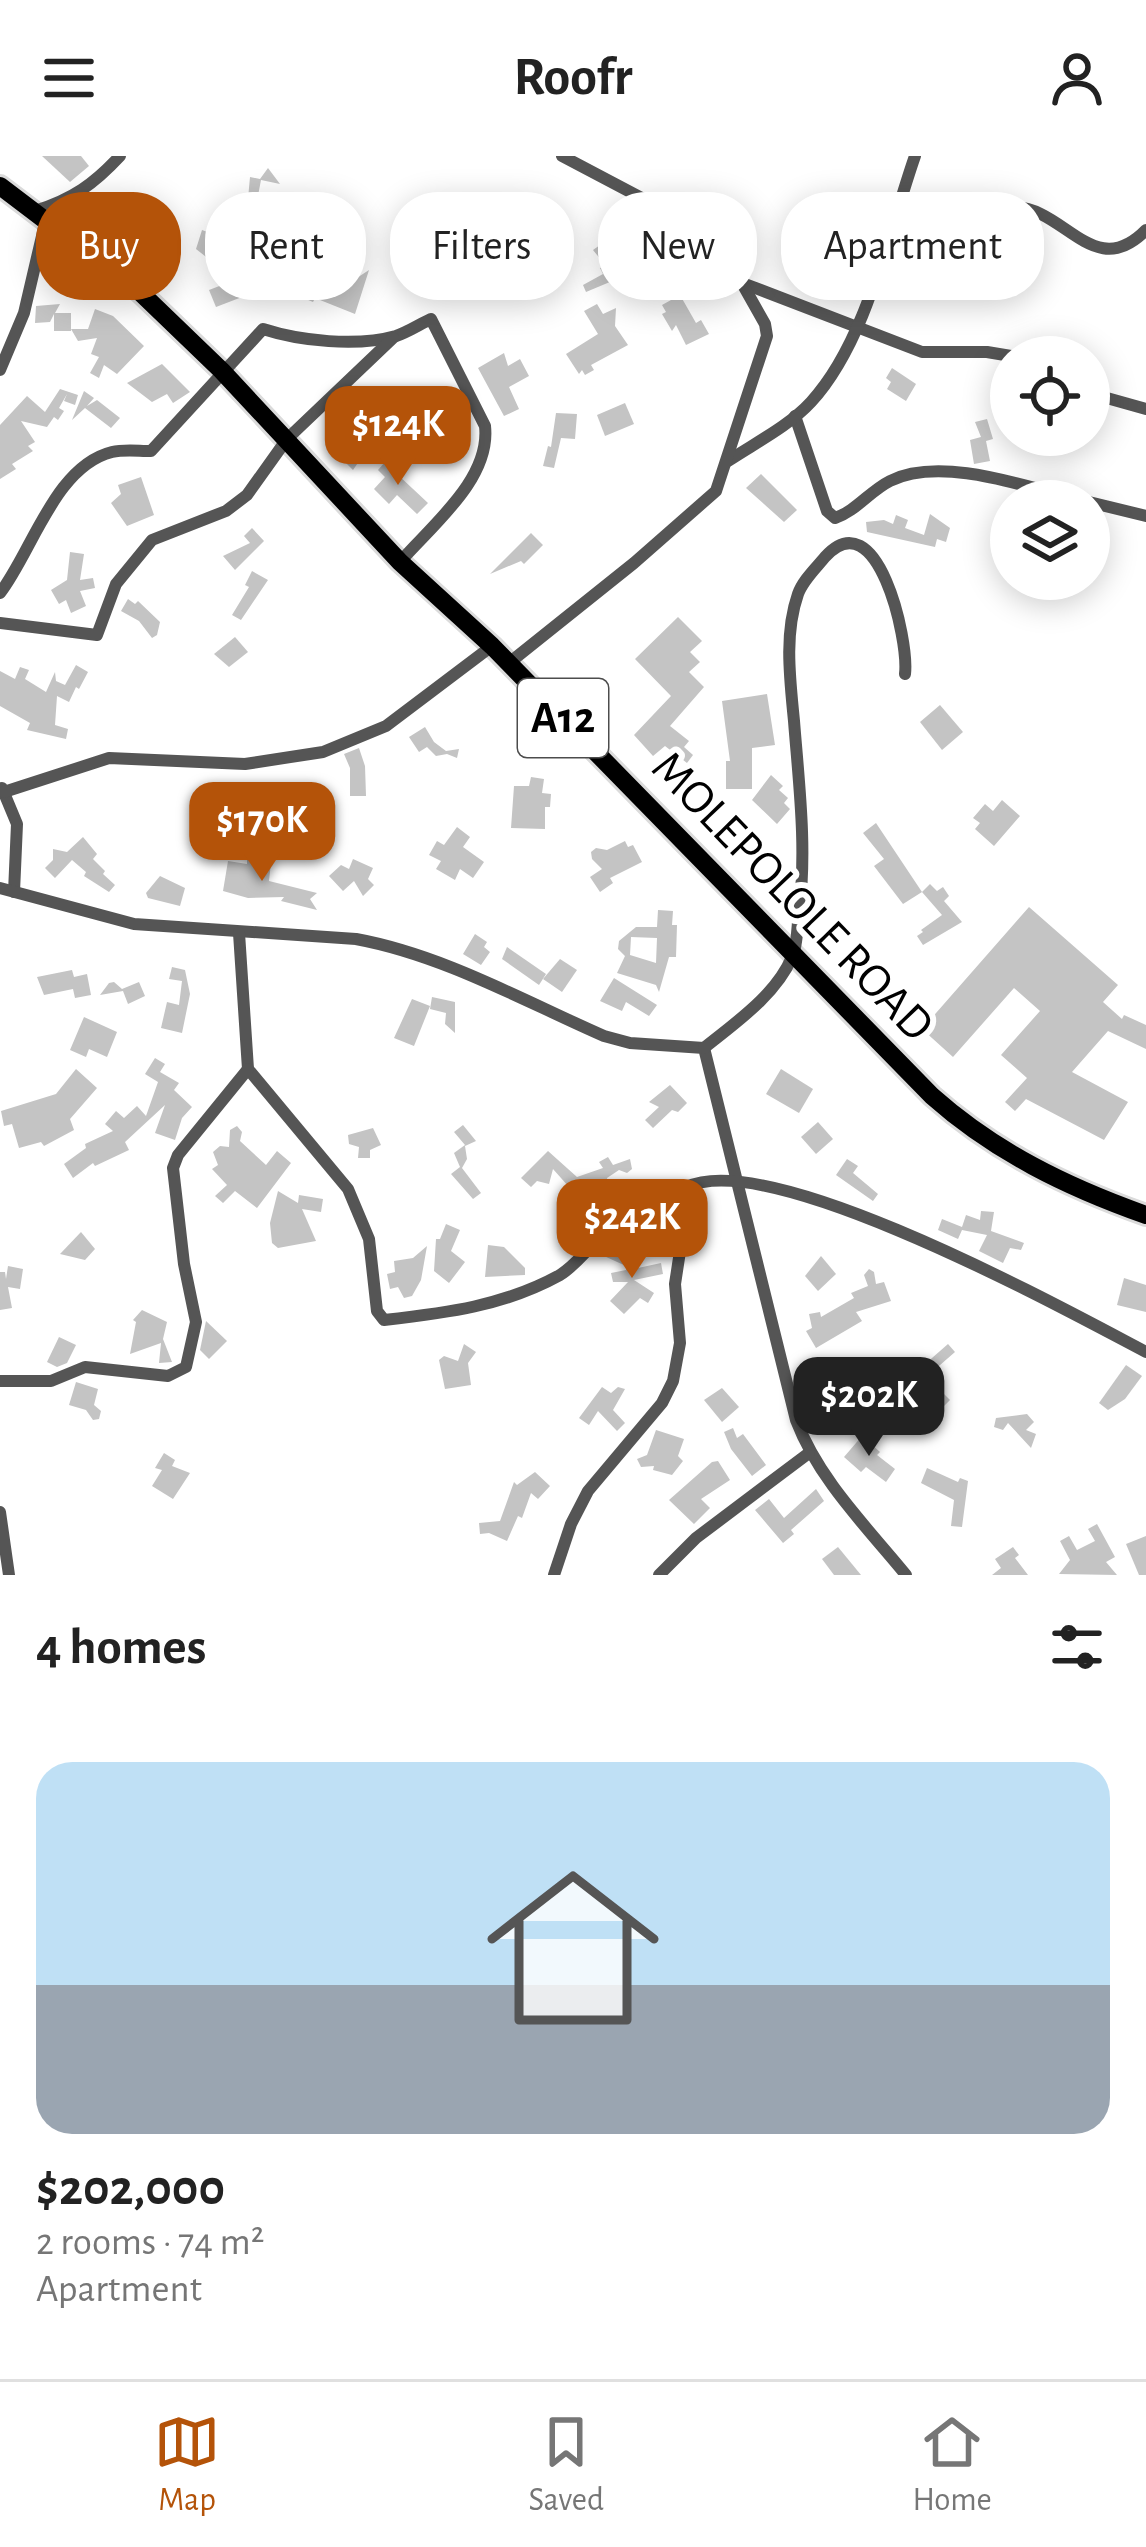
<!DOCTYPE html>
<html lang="en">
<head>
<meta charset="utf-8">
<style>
  :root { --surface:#fff; --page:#f2f2f2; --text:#222; --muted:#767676; --line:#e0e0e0; --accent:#b45309 }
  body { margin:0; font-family:"Alegreya Sans",sans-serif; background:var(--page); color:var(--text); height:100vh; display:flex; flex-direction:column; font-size:45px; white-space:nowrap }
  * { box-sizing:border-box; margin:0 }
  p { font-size:39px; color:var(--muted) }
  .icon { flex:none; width:66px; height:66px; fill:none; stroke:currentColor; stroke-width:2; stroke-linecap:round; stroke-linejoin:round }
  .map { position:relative; height:1419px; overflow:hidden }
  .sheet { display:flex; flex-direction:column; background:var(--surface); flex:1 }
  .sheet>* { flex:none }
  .banner { position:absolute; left:36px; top:36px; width:1074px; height:108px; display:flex; gap:24px }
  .fabs { position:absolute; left:990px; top:180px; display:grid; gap:24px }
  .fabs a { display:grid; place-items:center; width:120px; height:120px; border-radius:50%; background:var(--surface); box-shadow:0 6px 30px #0003; font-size:60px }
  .price { position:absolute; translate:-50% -102px; padding:0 27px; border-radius:24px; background:var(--accent); color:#fff; font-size:39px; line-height:78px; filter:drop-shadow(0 3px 6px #0008) }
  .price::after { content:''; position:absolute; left:50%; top:72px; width:36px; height:27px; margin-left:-18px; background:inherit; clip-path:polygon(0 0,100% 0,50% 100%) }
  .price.current { background:#222; color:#fff }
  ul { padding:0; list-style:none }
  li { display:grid; align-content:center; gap:24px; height:636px; padding:0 36px }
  li span { display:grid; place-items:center; height:372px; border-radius:36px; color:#555 }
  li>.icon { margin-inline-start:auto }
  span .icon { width:216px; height:216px; fill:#fffc; stroke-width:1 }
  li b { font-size:51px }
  h2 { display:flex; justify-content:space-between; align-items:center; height:144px; padding:0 36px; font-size:51px }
  .pill { padding:0 42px; border-radius:48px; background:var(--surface); box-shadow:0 6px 30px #0003; font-size:42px; line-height:108px }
  .pill.current { background:var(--accent); color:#fff }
  header { display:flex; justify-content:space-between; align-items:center; height:156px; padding:0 36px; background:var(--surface); font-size:54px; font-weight:600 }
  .menu { display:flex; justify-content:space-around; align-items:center; height:168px; border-top:3px solid var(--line); background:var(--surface); font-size:33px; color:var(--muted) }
  .menu a { display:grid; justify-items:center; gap:6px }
  .menu .current { color:var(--accent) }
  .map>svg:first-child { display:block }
  .building { fill:#c4c4c4; fill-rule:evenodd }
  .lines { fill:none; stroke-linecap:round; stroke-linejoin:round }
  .primary-casing { stroke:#dbdbdb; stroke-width:24 }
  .street { stroke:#555; stroke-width:12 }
  .primary { stroke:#000; stroke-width:18 }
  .labels { text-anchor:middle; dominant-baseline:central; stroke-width:12; stroke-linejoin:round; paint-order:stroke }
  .shield { fill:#fff; stroke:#4c4c4c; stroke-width:3 }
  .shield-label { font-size:45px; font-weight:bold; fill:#000 }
  .street-label { font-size:48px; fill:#000; stroke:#fff }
</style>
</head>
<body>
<header><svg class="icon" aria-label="menu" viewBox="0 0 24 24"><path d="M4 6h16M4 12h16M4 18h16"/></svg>Roofr<svg class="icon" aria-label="person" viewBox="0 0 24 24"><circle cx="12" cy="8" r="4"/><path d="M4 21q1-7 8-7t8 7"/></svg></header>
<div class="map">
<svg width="1146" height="1419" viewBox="0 0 1146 1419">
  <rect width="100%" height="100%" fill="#fff"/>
  <g class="building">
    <polygon points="42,0 81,0 89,10 70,26"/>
    <polygon points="268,12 280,28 261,24 256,50 263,50 261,76 245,75 250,21 260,23"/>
    <polygon points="501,50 506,52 512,70 520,66 524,77 504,85 498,69 504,67 496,58"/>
    <polygon points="112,59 151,73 144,94 104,82"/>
    <polygon points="221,70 234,83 222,94 219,91 210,104 196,93 202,74 213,78"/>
    <polygon points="607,84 629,118 586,136 583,129 603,118 600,112 606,110 593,94"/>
    <polygon points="319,102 340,114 331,139 369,114 355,158 315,142 313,146 301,141 276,125 287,109 309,124"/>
    <polygon points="235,124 242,141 216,151 209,134"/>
    <polygon points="680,139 696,167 701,164 709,178 686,189 676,169 672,175 662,158 666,156 662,149"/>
    <polygon points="60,148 55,157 71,157 71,175 54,175 54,158 50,166 35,167 36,150"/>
    <polygon points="597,148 603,158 616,152 615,170 628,189 591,209 594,214 585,219 582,214 579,218 566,198 598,178 584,155"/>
    <polygon points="95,153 113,160 144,190 117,218 104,209 99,222 90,217 99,201 91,198 97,182 78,185 71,173 88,173"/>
    <polygon points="504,197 508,210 520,203 529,220 509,231 519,253 504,260 478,212"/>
    <polygon points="162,208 190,236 173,247 167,238 152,246 127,227"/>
    <polygon points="892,212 916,228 906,245 887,233 891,226 886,222"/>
    <polygon points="60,233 78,239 75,249 64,245 67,238 59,252 64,255 58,264 54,261 47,271 21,265 35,286 28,290 33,295 12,308 16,313 0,323 0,269 27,240 45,256"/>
    <polygon points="84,235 94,242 87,250 97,244 120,262 111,272 85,252 72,264"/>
    <polygon points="625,247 634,268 605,280 597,259"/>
    <polygon points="556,257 577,258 575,283 561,282 554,312 543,310 548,290 551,291"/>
    <polygon points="358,261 379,276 353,314 343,304 349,299 328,283 337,271 346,278"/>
    <polygon points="987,263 993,283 986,285 990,305 974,308 970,284 981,281 975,266"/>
    <polygon points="396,303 404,311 397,318 428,347 417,358 397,339 389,348 374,333 385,321 378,314 385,306 390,311"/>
    <polygon points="761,318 797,354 784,366 746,332"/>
    <polygon points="141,321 154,359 127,370 111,347 121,338 118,329"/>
    <polygon points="930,358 950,372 946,386 937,383 935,391 867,376 866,366 884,364 893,368 896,359 908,364 905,372 924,379"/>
    <polygon points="252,372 264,385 235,414 223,400 250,387 244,380"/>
    <polygon points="531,377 543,389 524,408 521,405 490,418"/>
    <polygon points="70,396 84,398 80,424 93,422 95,432 80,435 86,450 71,457 66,444 59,448 51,434 67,424"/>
    <polygon points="252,415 268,424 241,464 232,459 249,431 245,429"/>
    <polygon points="128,443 135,448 138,445 160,466 157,479 152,482 139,465 121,455"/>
    <polygon points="678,461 702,485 690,496 700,506 689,516 704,531 670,570 689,585 684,591 693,599 687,607 665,590 653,600 634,579 671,540 635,503"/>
    <polygon points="235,481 248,496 229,511 214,498"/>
    <polygon points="76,509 88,516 79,533 76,531 69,546 57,540 55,569 68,573 66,583 27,574 30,567 0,550 0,515 15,523 20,511 29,514 25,523 46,536 55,516 56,525 65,529"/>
    <polygon points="767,538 775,589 752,592 752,633 726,633 726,605 730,605 722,545"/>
    <polygon points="940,549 963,576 942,594 920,566"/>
    <polygon points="425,571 434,586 446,595 459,593 457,602 447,598 436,600 427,591 419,596 409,581"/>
    <polygon points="359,592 365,610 366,640 350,640 350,612 344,598"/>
    <polygon points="771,619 783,630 779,634 788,642 784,647 790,653 777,668 752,644"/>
    <polygon points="531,621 544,623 542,637 551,638 550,651 545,651 545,673 511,672 514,630 529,630"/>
    <polygon points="1002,644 1020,660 994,690 975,673 980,667 973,662 985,648 993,655"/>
    <polygon points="876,667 922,736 903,748 874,710 884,703 863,677"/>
    <polygon points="457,671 470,681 463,691 484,706 473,722 460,713 455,724 436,713 441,705 429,699 437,685 444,689"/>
    <polygon points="83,681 97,698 93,703 105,715 103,718 115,729 109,736 84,720 86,716 72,704 55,722 45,712 53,704 53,693 67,696"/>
    <polygon points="625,685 628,691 633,689 642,706 610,722 613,727 600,736 590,721 602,713 592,703 591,696 596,692 607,694"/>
    <polygon points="247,703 271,706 269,725 317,737 310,743 317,754 281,745 284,741 248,742 223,735 228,705 247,708"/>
    <polygon points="353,703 373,712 368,723 374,729 363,740 354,725 343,735 329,720 341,709 349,713"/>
    <polygon points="160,720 185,732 180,750 148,742 146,737"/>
    <polygon points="930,728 937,735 943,731 949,740 944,745 962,766 923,789 917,780 923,776 921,774 942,759 922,736"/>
    <polygon points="1029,751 1118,829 1103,846 1122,863 1124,859 1146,869 1146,893 1108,875 1072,916 1128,946 1104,984 1026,943 1015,955 1005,946 1027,922 1001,899 1040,855 1014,832 953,901 922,873"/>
    <path d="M658,754L673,755L672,769H677L676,801H669L659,836L656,829L617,817L625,800L618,793L619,785L636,771H657ZM631,781L657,782L656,807L630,799Z"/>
    <polygon points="475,778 487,786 484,791 490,796 481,809 463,798"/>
    <polygon points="507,791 546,818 539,829 502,803"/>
    <polygon points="560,803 577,814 562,836 543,823"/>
    <polygon points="172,811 185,814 190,838 182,877 161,872 167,846 179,849 182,825 169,823"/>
    <polygon points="72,814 74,821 87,818 91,839 75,842 73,833 44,839 37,821"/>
    <polygon points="614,822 657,849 649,860 626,846 622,855 600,845"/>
    <polygon points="114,826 122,833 139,826 145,840 128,848 123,835 100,839 109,827"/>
    <polygon points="432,841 455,846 455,877 445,868 446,857 430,853"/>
    <polygon points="412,843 430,850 414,890 394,882"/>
    <polygon points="84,861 117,876 107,901 89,893 86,901 70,894"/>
    <polygon points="155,902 165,908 160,916 179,927 174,934 192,951 182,962 175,984 155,977 165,949 125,986 129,994 95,1010 93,1007 73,1022 64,1008 86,992 85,988 113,975 105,968 116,955 124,962 137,950 146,960 158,926 145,918"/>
    <polygon points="76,913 97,932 70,963 74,974 44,990 41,986 19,992 12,968 4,970 1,955 56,938"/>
    <polygon points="781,913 813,933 799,957 766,938"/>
    <polygon points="670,929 687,947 678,956 672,954 653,972 645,964 659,951 649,946"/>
    <polygon points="818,966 833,983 816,998 801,981"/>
    <polygon points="463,969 476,985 465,990 467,1003 462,1012 481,1037 473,1043 451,1018 460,1011 454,997 465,989 454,976"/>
    <polygon points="237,970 242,976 240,985 266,1009 277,995 291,1007 257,1052 235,1035 223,1047 215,1040 227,1029 212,1013 218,1009 213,996 220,990 229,991 230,974"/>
    <polygon points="373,972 381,989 370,994 370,1002 358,1002 359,991 349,988 348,979"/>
    <polygon points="548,995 577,1021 603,1012 599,1006 608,1001 613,1009 630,1003 632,1013 627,1017 619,1014 607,1022 611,1043 572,1049 569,1031 553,1013 549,1028 537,1025 531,1031 521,1022"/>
    <polygon points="847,1003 858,1010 853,1017 878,1038 873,1045 836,1019"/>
    <polygon points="278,1035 298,1047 299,1039 323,1043 321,1056 302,1053 316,1085 278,1092 272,1087 270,1067"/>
    <polygon points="981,1055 994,1056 991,1075 1024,1087 1021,1094 1010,1092 1003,1107 979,1095 987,1079 962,1074 958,1083 938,1074 942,1063 962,1071 966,1059 980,1064"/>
    <polygon points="446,1068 460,1074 451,1095 465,1106 449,1127 434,1115 436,1083 440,1083"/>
    <polygon points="81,1076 95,1093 85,1104 60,1098"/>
    <polygon points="488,1089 504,1091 525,1112 525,1119 485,1121"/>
    <polygon points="427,1090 421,1124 412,1140 404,1142 398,1131 390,1133 387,1118 395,1116 394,1105 413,1102"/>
    <polygon points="606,1094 640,1105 638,1112 661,1107 663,1118 634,1124 654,1137 648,1147 640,1142 624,1158 610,1145 628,1126 613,1126 611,1117 626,1114 626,1110 604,1100"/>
    <polygon points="821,1100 836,1118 818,1135 805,1120"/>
    <polygon points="8,1110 23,1113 20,1133 8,1131 12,1152 0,1154 0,1116 5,1116 6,1123"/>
    <polygon points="869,1113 874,1116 876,1128 884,1126 891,1145 856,1156 862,1165 816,1192 806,1175 812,1172 809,1158 820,1156 821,1161 854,1142 851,1137 868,1130 864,1119"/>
    <polygon points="1124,1122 1146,1129 1146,1156 1117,1149"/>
    <polygon points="142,1154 167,1166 163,1183 172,1206 159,1207 161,1187 130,1198 136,1166 133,1164"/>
    <polygon points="206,1165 227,1185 209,1203 200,1194"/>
    <polygon points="59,1181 76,1189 67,1207 57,1211 47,1206"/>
    <polygon points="464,1188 476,1196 468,1207 471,1229 445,1233 439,1204 444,1200 458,1205"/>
    <polygon points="948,1188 955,1196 932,1216 937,1220 932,1226 950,1244 938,1256 899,1224 917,1203 924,1209"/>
    <polygon points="1126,1209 1142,1220 1125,1243 1108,1254 1099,1247"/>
    <polygon points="76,1226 98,1233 94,1249 101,1255 99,1263 93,1264 86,1254 69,1249"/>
    <polygon points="602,1231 611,1237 618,1231 625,1233 613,1254 625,1267 617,1275 598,1255 589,1269 579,1262"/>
    <polygon points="722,1232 739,1251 722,1266 704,1244"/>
    <polygon points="1027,1258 1034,1266 1026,1274 1036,1278 1031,1292 1008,1267 1003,1274 994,1271 996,1262"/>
    <polygon points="733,1272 737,1282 743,1278 766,1309 752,1320 731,1293 724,1276"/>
    <polygon points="656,1274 684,1283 678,1300 683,1305 672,1319 653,1314 654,1310 641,1311 637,1303 647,1299"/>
    <polygon points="862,1280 880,1296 877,1299 895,1313 886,1326 866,1311 861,1316 844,1301"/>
    <polygon points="164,1297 175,1304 172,1310 190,1317 173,1343 152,1330 162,1314 155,1312"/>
    <polygon points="718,1305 730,1324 701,1343 710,1352 694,1368 669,1344 712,1306"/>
    <polygon points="927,1312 958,1326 960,1322 968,1325 962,1371 951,1370 954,1344 921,1327"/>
    <polygon points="535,1316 550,1330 538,1343 531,1337 522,1362 518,1360 507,1385 489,1377 480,1378 479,1367 500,1365 514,1326 517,1329"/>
    <polygon points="816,1333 824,1345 791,1374 794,1378 783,1387 755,1354 769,1343 784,1362"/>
    <polygon points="1097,1368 1115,1401 1106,1406 1117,1419 1059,1418 1070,1404 1060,1385 1069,1380 1077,1394 1095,1385 1088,1373"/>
    <polygon points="1146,1380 1146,1419 1139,1419 1126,1388"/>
    <polygon points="838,1391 861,1419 834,1419 822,1403"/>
    <polygon points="1013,1391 1019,1399 1015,1402 1028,1419 992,1419 1001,1412 995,1403"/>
  </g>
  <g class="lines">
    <g class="primary-casing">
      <path id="primary" d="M0,30L141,137L222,215L400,406L492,490L932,940C995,996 1067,1031 1146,1059"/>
    </g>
    <g class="street">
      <path d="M35,55C73,43 94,28 120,0"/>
      <path d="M893,62C915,63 938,66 959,64C977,63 995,51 1013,51C1065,51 1094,127 1146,74"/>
      <polyline points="745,128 922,196 987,196 1017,201"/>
      <polyline points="0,214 24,157 46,63"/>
      <polyline points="1089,237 1146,253"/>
      <path d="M795,260L827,355L835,362C856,355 870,335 890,325C942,299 1029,332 1083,345"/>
      <path d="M728,305C755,287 789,270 811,246C867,185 888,77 915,0"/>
      <polyline points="1089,346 1146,360"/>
      <path d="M0,437C32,396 55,310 112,296C124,293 138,295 151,295L263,173C300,185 357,191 396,180C408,176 420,168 431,163L485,270C491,323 432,369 400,406"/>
      <polyline points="0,467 97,479 116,428 152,384 226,355 247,339 287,283 393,182"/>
      <polyline points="509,507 634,407 716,335 767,180 765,168 725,97 655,49 562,0"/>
      <polyline points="2,632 17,668 14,736"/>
      <polyline points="4,636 109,602 245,608 323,596 386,570 492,490"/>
      <path d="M0,732L134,768L356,783C443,799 524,845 604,880L630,887L704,892L796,1264C819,1324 866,1370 906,1419"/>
      <path d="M239,777L248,913L348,1033L369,1083L377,1155L384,1164C446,1157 504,1150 560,1119C576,1109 586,1094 600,1082C616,1067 638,1061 657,1051C667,1046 676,1037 687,1031C770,991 1064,1153 1146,1196"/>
      <path d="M704,892C735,867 776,839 792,801C798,789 797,769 799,756C807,692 799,629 794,565C790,523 784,478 798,438C803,424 816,412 825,401C877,343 909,483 905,518"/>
      <polyline points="0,1225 51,1225 85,1211 168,1220 186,1211 196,1166 184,1108 173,1012 178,999 248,913"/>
      <polyline points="0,1356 9,1419"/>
      <polyline points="554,1419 571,1368 588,1335 662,1247 673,1225 680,1187 675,1128 690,1030"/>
      <polyline points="659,1419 696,1382 809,1297"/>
    </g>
    <use href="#primary" class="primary"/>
  </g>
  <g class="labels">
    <rect class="shield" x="518" y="523" width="90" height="78" rx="9"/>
    <g class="shield-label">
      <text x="563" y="562">A12</text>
    </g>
    <g class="street-label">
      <text transform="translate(792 741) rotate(46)">MOLEPOLOLE ROAD</text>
    </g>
  </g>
</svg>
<div class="fabs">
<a><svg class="icon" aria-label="locate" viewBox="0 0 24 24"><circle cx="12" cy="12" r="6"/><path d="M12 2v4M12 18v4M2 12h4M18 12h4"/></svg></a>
<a><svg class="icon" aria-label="layers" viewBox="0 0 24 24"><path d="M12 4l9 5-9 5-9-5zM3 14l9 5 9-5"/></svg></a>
</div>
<b class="price" style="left:398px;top:332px">$124K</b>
<b class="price" style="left:262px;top:728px">$170K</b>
<b class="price" style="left:632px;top:1125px">$242K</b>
<b class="price current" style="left:869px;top:1303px">$202K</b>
<div class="banner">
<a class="pill current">Buy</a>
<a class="pill">Rent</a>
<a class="pill">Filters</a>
<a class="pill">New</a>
<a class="pill">Apartment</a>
</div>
</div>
<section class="sheet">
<h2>4 homes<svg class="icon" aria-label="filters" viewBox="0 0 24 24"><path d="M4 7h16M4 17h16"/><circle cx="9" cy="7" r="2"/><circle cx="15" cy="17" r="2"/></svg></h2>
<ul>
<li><span style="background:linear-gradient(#bfe0f5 60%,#9aa5b1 0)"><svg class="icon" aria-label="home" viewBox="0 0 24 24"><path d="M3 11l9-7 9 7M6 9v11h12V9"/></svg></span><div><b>$202,000</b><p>2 rooms · 74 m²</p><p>Apartment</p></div></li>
</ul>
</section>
<nav class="menu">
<a class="current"><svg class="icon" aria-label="map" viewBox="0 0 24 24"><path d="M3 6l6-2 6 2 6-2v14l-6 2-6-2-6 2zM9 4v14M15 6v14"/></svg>Map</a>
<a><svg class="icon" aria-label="saved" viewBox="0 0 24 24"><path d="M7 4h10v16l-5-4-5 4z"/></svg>Saved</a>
<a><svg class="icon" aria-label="home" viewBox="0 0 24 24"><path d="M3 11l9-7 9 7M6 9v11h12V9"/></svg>Home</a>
</nav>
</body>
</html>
